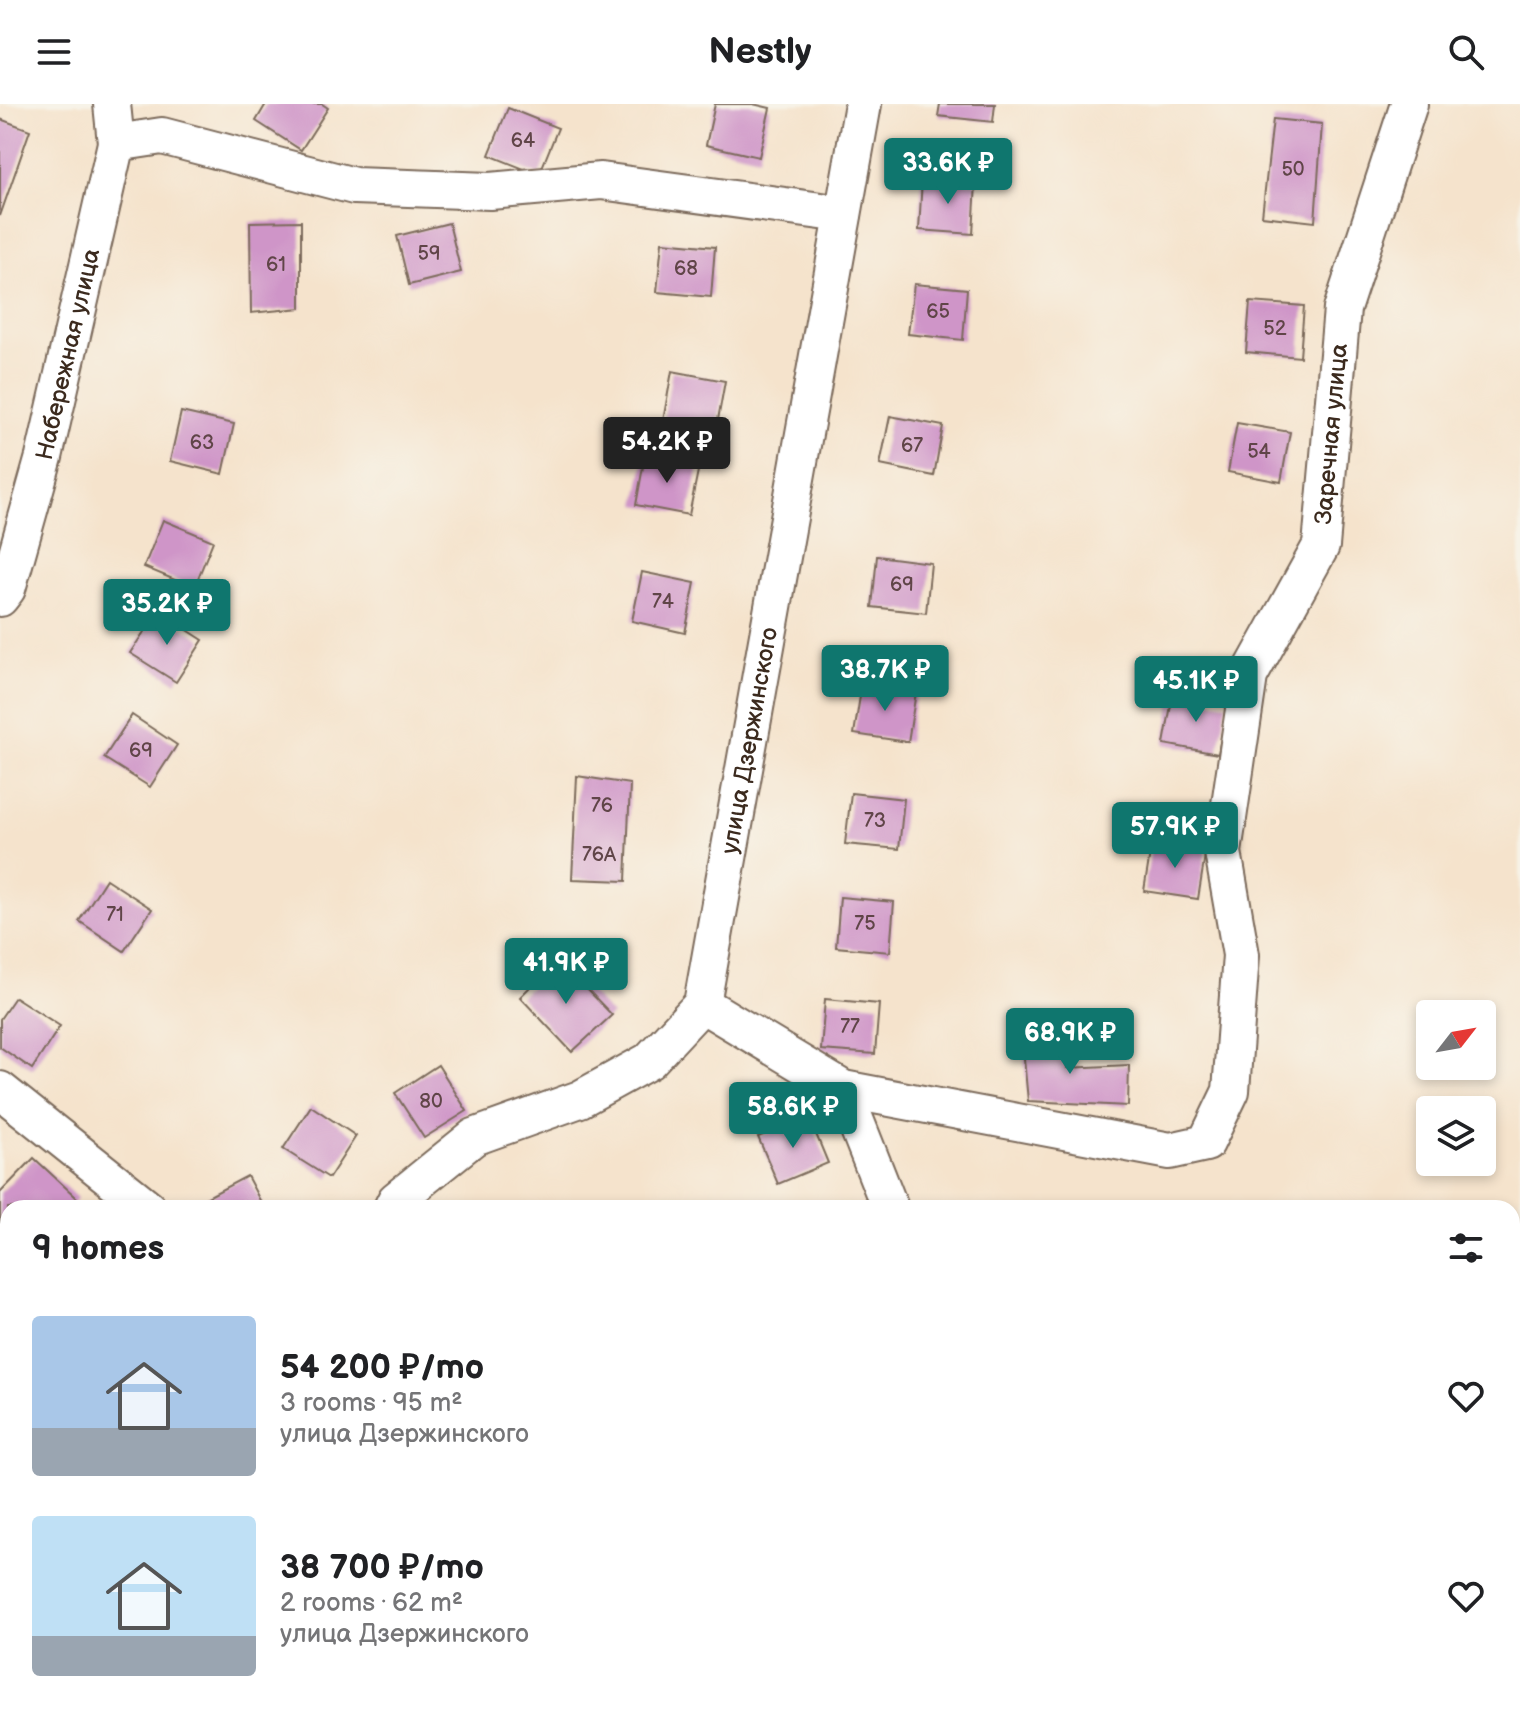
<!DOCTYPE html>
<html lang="en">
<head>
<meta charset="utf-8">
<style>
  :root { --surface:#fff; --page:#f6f6f6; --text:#202124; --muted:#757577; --accent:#0f766e }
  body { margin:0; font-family:"Balsamiq Sans",sans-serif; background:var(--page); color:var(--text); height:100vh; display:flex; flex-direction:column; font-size:30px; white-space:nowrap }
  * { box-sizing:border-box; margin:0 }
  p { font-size:26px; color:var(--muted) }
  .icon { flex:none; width:44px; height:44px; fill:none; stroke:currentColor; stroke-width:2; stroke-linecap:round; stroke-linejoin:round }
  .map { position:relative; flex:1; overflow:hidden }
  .drawer { position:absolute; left:0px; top:1096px; width:1520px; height:512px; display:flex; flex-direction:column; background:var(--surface); border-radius:24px 24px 0 0; box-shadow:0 4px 12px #0003 }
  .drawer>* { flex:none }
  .needle { width:52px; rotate:59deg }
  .tools { position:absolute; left:1416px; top:896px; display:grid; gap:16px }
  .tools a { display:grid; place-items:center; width:80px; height:80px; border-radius:8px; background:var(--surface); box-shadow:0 4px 12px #0003; font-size:40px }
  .price { position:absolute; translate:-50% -68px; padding:0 18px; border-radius:8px; background:var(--accent); color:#fff; font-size:26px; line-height:52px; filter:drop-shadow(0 2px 4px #0008) }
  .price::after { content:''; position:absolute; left:50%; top:48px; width:24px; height:18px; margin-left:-12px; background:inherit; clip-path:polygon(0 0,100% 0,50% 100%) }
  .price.current { background:#222; color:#fff }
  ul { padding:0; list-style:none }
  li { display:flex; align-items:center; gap:24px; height:200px; padding:0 32px }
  li span { display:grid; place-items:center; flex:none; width:224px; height:160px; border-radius:8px; color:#555 }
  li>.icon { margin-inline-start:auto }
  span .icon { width:96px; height:96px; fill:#fffc; stroke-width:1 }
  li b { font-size:34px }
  h2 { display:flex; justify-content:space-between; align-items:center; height:96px; padding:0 32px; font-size:34px }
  header { display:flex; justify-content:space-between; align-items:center; height:104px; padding:0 32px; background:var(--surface); font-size:36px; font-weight:700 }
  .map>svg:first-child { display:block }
  .building { fill:#cf95c8 }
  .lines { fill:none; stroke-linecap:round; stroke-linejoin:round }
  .minor-casing { stroke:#7c6b5b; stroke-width:40 }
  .minor { stroke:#fff; stroke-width:36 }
  .labels { text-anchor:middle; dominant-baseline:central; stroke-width:6; stroke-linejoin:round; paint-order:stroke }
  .number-label { font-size:20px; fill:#604548 }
  .street-label { font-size:24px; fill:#3b2a1e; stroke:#f7f3e8 }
</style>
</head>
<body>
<header><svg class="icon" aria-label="menu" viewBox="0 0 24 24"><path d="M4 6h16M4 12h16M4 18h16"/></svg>Nestly<svg class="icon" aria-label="search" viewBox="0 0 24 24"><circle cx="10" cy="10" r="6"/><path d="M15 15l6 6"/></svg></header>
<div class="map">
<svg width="1520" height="1608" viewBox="0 0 1520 1608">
  <rect width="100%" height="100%" fill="#f7f3e8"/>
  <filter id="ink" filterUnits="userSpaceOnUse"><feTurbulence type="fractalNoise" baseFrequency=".0125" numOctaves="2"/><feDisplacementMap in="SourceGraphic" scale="16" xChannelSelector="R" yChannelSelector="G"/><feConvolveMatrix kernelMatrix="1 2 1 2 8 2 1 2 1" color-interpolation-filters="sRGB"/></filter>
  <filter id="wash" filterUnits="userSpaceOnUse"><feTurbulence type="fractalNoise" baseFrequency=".006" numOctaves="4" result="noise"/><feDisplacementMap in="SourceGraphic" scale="32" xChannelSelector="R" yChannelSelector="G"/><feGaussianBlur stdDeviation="1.8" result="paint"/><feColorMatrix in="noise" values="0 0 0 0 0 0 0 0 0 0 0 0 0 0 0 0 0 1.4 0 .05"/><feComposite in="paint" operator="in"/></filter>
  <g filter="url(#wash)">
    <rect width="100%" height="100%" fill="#f5e3cc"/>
    <g id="blocks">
      <g class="building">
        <polygon points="266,0 322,0 328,4 301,46 256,17"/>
        <polygon points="715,0 753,0 770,4 759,53 706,41"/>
        <polygon points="940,0 995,0 993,18 938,12"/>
        <polygon points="508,4 558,24 539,71 489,51"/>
        <polygon points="0,15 30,26 0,112"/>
        <polygon points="1273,15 1322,20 1315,118 1262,112"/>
        <polygon points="922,75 976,79 973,130 919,126"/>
        <polygon points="301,117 301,204 251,209 250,118"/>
        <polygon points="449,119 461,168 409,181 397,132"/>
        <polygon points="662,138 715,143 711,193 657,188"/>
        <polygon points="914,180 967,185 963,236 908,230"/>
        <polygon points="1250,198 1304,202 1300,253 1246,248"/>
        <polygon points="672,267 725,277 716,327 663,317"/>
        <polygon points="181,308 234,320 223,370 170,357"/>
        <polygon points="890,312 943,322 934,372 880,361"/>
        <polygon points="1237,319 1290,328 1281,378 1228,368"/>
        <polygon points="645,352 699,362 689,411 636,401"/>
        <polygon points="163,416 213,437 194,484 144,463"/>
        <polygon points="877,452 931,459 926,509 872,503"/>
        <polygon points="642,468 695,479 685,529 632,517"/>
        <polygon points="158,507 203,536 176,578 130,549"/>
        <polygon points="862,580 916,588 908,638 854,630"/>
        <polygon points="1173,590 1227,600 1218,650 1164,640"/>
        <polygon points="132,611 177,641 150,683 104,654"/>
        <polygon points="577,672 630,680 626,777 572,775"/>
        <polygon points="851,689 904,695 899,745 845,740"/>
        <polygon points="1152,737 1206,745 1198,795 1144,787"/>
        <polygon points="106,775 152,805 124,847 79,817"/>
        <polygon points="840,793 894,798 890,848 836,843"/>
        <polygon points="558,855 612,911 572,948 520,893"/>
        <polygon points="15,893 60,922 32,965 0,943 0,915"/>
        <polygon points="825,895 879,900 875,950 821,946"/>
        <polygon points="1064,931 1067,964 1129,961 1128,1002 1028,997 1022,933"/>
        <polygon points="438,961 467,1007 424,1034 395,989"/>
        <polygon points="311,1002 356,1032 329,1074 283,1045"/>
        <polygon points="809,1013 828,1059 778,1080 758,1033"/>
        <polygon points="34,1054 77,1094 70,1104 8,1104 8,1127 0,1118 0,1089"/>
        <polygon points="247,1072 264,1104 206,1104 202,1096"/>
        <polygon points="283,1600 340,1600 343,1608 285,1608"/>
      </g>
    </g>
  </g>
  <g filter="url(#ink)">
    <use href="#blocks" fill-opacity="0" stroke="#7c6b5b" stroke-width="2"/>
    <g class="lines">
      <g class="minor-casing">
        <g id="minor">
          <polyline points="116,39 162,32 354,82 490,87 601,77 843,110"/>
          <path id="s1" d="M0,494L7,485L44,353L116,39L112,0"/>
          <path id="s2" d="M702,900L843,985L1170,1047L1206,1039L1231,987L1241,851L1223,748L1249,572L1321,442L1342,205L1409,0"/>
          <polyline points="843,985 890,1104"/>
          <polyline points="0,986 148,1104"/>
          <path id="s3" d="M392,1104L396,1096L474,1033L580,995L649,957L702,900L863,0"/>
          <polyline points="466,1600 468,1608"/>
          <polyline points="1082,1600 1086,1608"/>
        </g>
      </g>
      <use href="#minor" class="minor"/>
    </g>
  </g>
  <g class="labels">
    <g class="number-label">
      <text x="523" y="37">64</text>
      <text x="1293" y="66">50</text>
      <text x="429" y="150">59</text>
      <text x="276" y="161">61</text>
      <text x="686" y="165">68</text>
      <text x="938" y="208">65</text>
      <text x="1275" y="225">52</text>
      <text x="202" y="339">63</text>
      <text x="912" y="342">67</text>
      <text x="1259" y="348">54</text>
      <text x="902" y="481">69</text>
      <text x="663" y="498">74</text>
      <text x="141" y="647">69</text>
      <text x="602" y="702">76</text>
      <text x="875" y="717">73</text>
      <text x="599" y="751">76А</text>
      <text x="115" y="811">71</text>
      <text x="865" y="820">75</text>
      <text x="850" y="923">77</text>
      <text x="431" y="998">80</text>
    </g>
    <g class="street-label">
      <text stroke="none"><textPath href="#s1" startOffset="254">Набережная улица</textPath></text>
      <text stroke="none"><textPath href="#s2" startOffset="1272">Заречная улица</textPath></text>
      <text stroke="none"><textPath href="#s3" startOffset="646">улица Дзержинского</textPath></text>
    </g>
  </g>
</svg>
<div class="tools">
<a><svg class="needle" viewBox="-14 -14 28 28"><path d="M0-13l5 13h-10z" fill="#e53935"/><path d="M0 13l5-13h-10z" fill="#757577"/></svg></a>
<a><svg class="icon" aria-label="layers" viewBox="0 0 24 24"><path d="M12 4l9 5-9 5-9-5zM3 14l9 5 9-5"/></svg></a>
</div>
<b class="price" style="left:948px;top:102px">33.6K ₽</b>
<b class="price current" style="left:667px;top:381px">54.2K ₽</b>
<b class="price" style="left:167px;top:543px">35.2K ₽</b>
<b class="price" style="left:885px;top:609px">38.7K ₽</b>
<b class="price" style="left:1196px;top:620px">45.1K ₽</b>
<b class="price" style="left:1175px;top:766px">57.9K ₽</b>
<b class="price" style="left:566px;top:902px">41.9K ₽</b>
<b class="price" style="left:1070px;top:972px">68.9K ₽</b>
<b class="price" style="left:793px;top:1046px">58.6K ₽</b>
<section class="drawer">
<h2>9 homes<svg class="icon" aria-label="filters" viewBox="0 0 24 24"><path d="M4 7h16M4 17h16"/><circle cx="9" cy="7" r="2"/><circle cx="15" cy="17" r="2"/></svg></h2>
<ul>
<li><span style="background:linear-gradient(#a9c7e8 70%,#9aa5b1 0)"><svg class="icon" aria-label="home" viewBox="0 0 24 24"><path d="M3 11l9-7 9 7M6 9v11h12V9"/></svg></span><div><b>54 200 ₽/mo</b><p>3 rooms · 95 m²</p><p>улица Дзержинского</p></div><svg class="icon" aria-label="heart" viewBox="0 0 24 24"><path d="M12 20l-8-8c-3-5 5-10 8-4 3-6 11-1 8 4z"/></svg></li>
<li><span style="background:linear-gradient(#bfe0f5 75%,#9aa5b1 0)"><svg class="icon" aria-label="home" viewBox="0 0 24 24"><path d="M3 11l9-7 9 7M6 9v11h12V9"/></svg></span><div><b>38 700 ₽/mo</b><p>2 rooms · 62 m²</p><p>улица Дзержинского</p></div><svg class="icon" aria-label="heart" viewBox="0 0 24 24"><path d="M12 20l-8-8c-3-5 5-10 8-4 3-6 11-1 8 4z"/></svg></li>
</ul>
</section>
</div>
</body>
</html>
